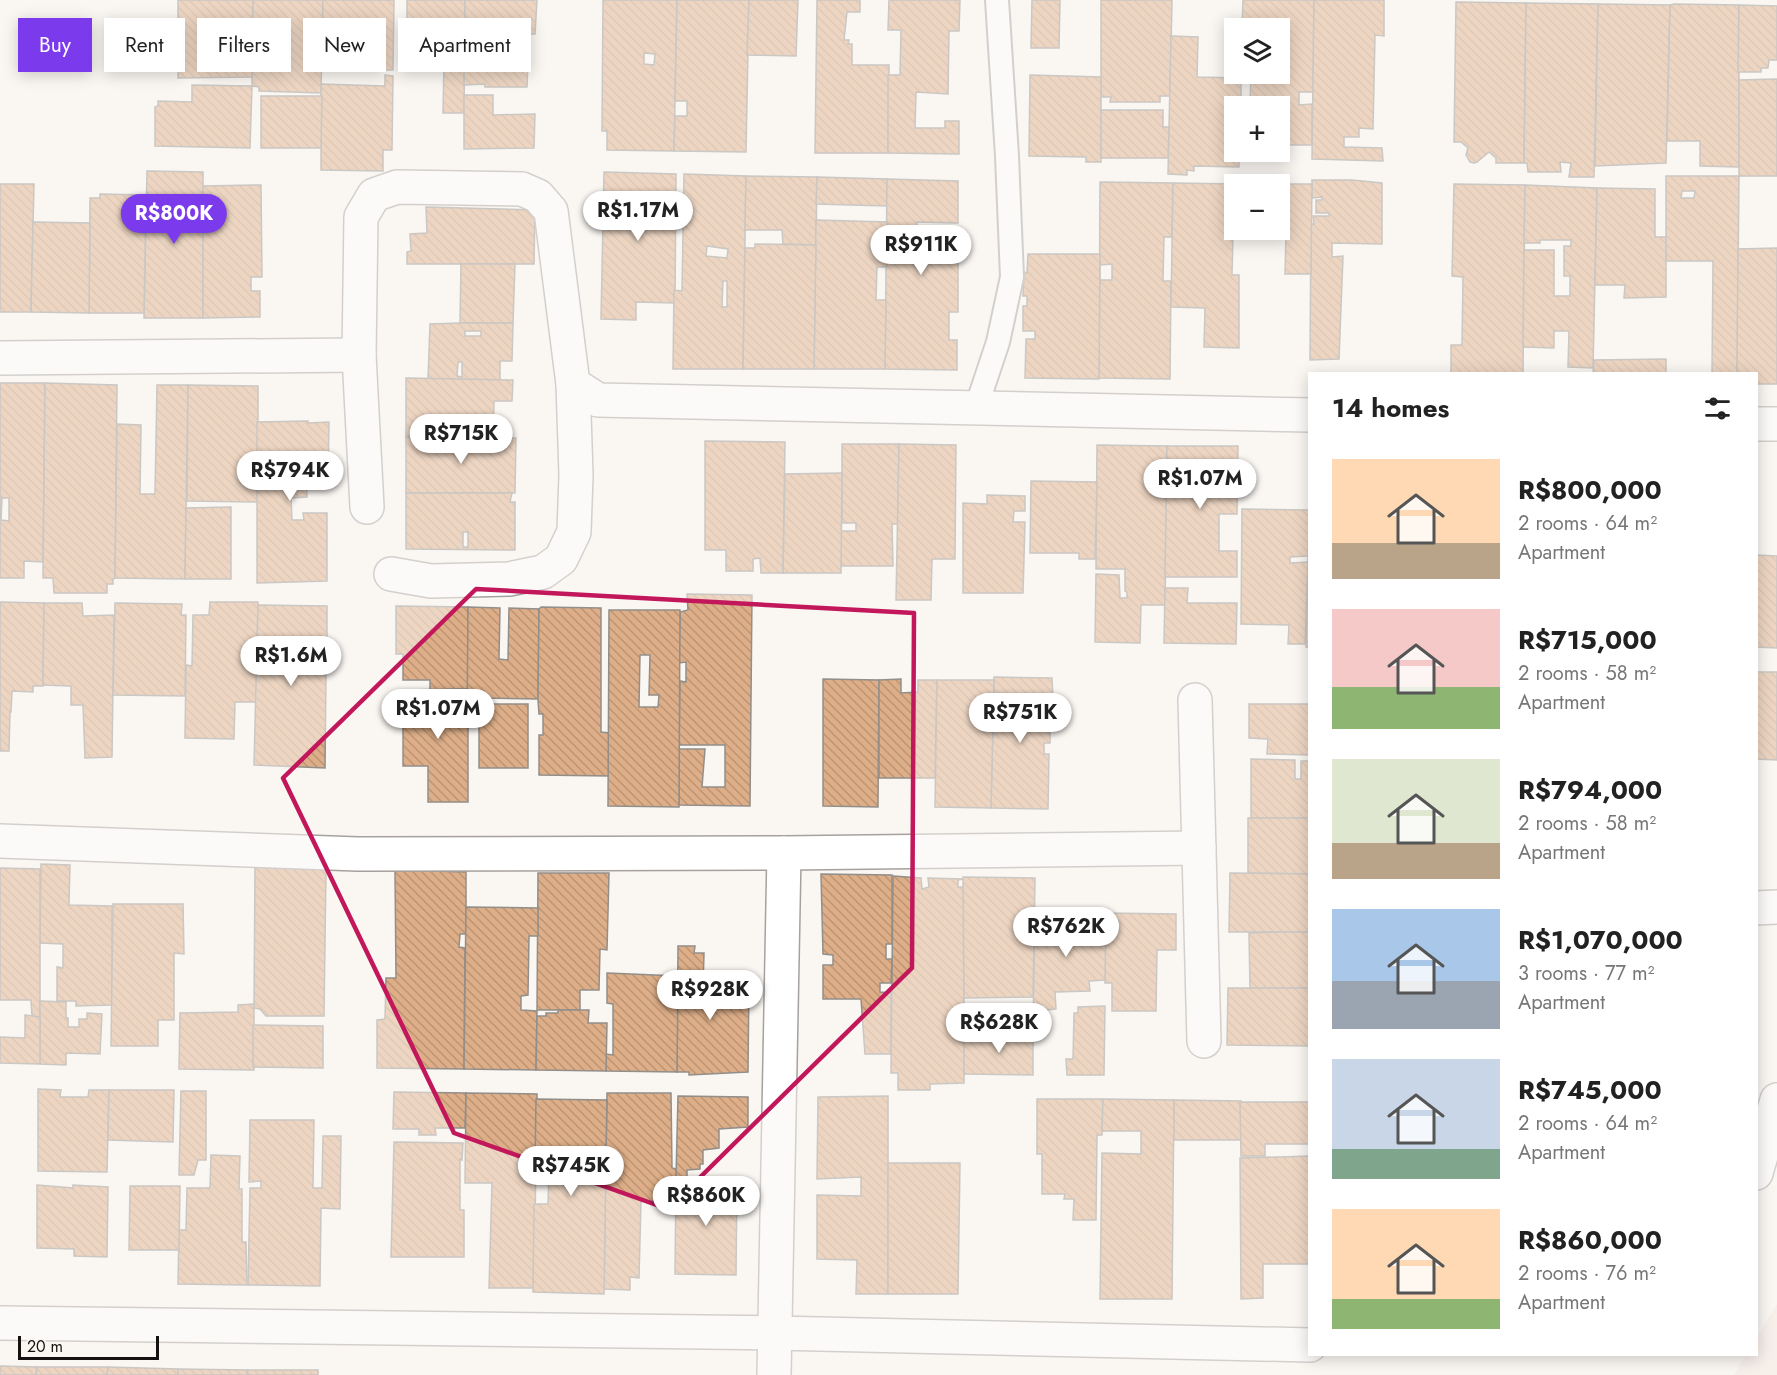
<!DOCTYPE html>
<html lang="en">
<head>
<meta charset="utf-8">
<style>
  :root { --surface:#fff; --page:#f6f6f6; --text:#222; --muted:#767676; --accent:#7c3aed }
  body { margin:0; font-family:Jost,sans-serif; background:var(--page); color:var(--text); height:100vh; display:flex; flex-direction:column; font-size:22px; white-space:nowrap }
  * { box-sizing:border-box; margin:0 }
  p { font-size:20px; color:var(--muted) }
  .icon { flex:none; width:33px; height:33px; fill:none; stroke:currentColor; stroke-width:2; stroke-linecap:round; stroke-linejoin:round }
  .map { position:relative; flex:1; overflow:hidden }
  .details { position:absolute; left:1308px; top:372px; width:450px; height:984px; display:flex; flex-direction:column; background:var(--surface); border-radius:0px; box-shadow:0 3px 15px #0003 }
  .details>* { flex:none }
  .guide { position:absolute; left:18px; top:18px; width:570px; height:54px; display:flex; gap:12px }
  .tools { position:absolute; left:1224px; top:18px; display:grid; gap:12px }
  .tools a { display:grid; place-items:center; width:66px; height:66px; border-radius:0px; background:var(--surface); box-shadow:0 3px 15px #0003; font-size:30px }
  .scale { position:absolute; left:18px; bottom:15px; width:141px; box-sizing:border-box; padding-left:6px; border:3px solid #141211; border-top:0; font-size:16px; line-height:21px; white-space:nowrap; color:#141211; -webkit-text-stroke:4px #faf6f2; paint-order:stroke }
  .price { position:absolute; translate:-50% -51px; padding:0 14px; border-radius:21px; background:#fff; color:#222; font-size:20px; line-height:39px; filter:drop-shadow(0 2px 3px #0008) }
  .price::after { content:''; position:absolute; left:50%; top:36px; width:18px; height:14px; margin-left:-9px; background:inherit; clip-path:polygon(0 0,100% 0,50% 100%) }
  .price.active { background:var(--accent); color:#fff }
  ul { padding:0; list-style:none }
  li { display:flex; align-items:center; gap:18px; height:150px; padding:0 24px }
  li span { display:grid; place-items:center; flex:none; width:168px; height:120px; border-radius:0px; color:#555 }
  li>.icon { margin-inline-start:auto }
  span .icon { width:72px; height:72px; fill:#fffc; stroke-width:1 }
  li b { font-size:26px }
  h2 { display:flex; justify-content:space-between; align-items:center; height:72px; padding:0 24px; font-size:26px }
  .tag { padding:0 21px; border-radius:0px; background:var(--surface); box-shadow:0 3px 15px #0003; font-size:21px; line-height:54px }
  .tag.active { background:var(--accent); color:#fff }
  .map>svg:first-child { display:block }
  .built { fill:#f3e7df }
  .building { fill:url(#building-back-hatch); stroke:#928e8a; stroke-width:1.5; fill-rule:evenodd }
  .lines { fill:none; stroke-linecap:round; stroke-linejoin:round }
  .lane-casing { stroke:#a6a19e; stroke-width:26 }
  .street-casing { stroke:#a6a19e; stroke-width:36 }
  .lane { stroke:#fff; stroke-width:22 }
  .street { stroke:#fff; stroke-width:33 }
  .marked { fill:none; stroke:#c2185b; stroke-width:4.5; stroke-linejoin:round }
</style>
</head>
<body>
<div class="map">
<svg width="1777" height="1375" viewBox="0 0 1777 1375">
  <defs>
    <pattern id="building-back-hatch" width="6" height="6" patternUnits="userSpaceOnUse" patternTransform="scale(1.5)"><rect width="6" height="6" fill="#ddae88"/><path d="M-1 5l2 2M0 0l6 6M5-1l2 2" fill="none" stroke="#bd9574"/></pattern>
  </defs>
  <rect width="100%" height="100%" fill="#faf6f2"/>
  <polygon class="built" points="1777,1304 1777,1375 1734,1375 1746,1355 1756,1354 1757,1337"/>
  <g class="building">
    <polygon points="178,0 253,0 252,77 178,78"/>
    <polygon points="253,0 323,0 321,93 259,91 259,87 252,86"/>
    <polygon points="323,0 394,0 393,70 322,69"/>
    <polygon points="407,0 465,0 464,113 443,113 444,62 446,62 446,51 407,51"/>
    <polygon points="465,0 537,0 535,34 529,34 527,87 485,87 485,84 464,85"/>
    <path d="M603,0H677L674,151L607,150V131H602ZM644,53L655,54L654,65L644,64Z"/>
    <polygon points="677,0 749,0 746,152 674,151 675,116 687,116 687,101 675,101"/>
    <polygon points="749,0 798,0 796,56 747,55"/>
    <polygon points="817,0 860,0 860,12 847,12 844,40 849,40 848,44 852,44 852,65 889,65 888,153 815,153"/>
    <polygon points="889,0 960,0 959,31 949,31 948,94 916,92 915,128 945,128 945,121 959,121 959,154 888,153 888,75 900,75 901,30 888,30"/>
    <polygon points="1032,0 1060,0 1059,48 1031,48"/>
    <polygon points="1101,0 1172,0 1170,96 1160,96 1160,102 1110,102 1111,97 1101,97"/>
    <polygon points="1243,0 1314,0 1313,92 1299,92 1299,105 1312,104 1312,145 1280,145 1280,106 1250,104 1251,74 1280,74 1280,28 1242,28"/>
    <polygon points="1314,0 1384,0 1384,36 1375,35 1373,129 1359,128 1359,137 1344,137 1344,147 1382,148 1383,161 1312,159"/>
    <polygon points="1456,2 1526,3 1524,163 1496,163 1496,158 1489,152 1477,162 1474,163 1470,162 1466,155 1468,148 1461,142 1454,142"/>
    <polygon points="1526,3 1598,4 1594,177 1569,177 1571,163 1560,162 1561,172 1528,172 1527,163 1524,163"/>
    <polygon points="1598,4 1670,5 1666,163 1595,166"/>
    <polygon points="1674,4 1739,5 1739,167 1700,166 1700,141 1667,141 1670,5"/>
    <polygon points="1739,5 1777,6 1777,60 1769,60 1768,68 1761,68 1761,72 1738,72"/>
    <polygon points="1171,36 1198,37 1197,77 1241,78 1241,106 1234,106 1234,152 1239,152 1239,167 1194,166 1194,171 1187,170 1187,175 1168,174"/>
    <polygon points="385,75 393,76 392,150 383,150 383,171 321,170 321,84 385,86"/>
    <polygon points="1030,75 1101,77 1101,162 1086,162 1086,157 1029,156"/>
    <polygon points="1777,79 1777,176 1739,176 1739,80"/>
    <polygon points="192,85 252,86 250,148 155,146 155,107 158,106 158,101 192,102"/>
    <polygon points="464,95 493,95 493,115 535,114 534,148 464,149"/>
    <polygon points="261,96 322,96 321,148 261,148"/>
    <polygon points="1101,110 1163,110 1163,127 1169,127 1168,158 1101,158"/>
    <polygon points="147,171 203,172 203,318 144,318"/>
    <polygon points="604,172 676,174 675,303 636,302 636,320 601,319"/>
    <path d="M684,174L746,176L743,369H673L674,290L682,291ZM707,246L728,249L727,258L706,256ZM723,281H727V307H722Z"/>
    <polygon points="746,176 817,177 816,245 783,244 782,230 745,230"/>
    <path d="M1666,176H1739L1737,374H1712L1713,261H1666ZM1682,191H1695L1694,198H1681Z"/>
    <polygon points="817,177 887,179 887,206 816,204"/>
    <polygon points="887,179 958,181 958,223 917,222 916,234 958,235 958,312 949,312 949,340 957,340 957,370 885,369"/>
    <polygon points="1312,180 1352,180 1382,183 1382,244 1332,243 1332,257 1343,256 1339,359 1310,360 1311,224 1314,224 1313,216 1329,216 1329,213 1316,213 1316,200 1322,200 1322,197 1312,198"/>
    <path d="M1100,182L1173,183L1172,237H1164L1163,281H1171L1170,379L1099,378ZM1112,264V280H1100V265Z"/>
    <polygon points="1173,183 1239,184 1234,184 1234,230 1238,230 1239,234 1230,234 1233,237 1232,275 1239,275 1239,348 1204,347 1205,308 1171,307"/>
    <polygon points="0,184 34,184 31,312 0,312"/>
    <polygon points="1239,184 1312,184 1311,274 1285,274 1286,231 1238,230 1280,230 1280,184"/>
    <polygon points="1454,184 1525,185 1523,374 1451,374 1451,345 1462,345 1463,277 1452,276"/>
    <polygon points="261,185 262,277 251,277 251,291 260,291 260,317 203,318 203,186"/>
    <polygon points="1525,185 1597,188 1593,368 1568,367 1569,331 1554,331 1554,348 1523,347 1524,250 1554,250 1554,296 1570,296 1570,276 1564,276 1564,246 1571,246 1571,240 1540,240 1540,243 1524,243"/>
    <polygon points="1597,188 1655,189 1655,237 1666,237 1666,297 1624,298 1625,285 1595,285"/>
    <polygon points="100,194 146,195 144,313 89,313 90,198 100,198"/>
    <polygon points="426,207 535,210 534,264 407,264 407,252 411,251 410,234 427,233"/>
    <polygon points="816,220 887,222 887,267 877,267 876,300 886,300 885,369 814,369"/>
    <polygon points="33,222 90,223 89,313 31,312"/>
    <polygon points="755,244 816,245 814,369 743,369 745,248 755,248"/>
    <polygon points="1777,248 1777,384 1756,384 1756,374 1737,374 1738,249"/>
    <polygon points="1028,254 1100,254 1099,379 1025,378 1026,339 1035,339 1035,331 1023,331 1023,306 1027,306 1027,296 1023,296 1024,272 1027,273"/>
    <polygon points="461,264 515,264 513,323 460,323"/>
    <path d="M460,323H513L512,361H500V380L428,379L430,324ZM465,331H481V336H465ZM458,362H462V377L457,376Z"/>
    <polygon points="1666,359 1666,374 1593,374 1594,360"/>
    <polygon points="406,378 513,380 512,401 494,401 493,437 406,437"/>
    <path d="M0,383H45L43,562L24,561V578H0ZM2,498H9V521L1,520Z"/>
    <polygon points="45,383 117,385 115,578 113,579 113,584 107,584 107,593 54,593 53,578 43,578"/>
    <polygon points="157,385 188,385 185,579 115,578 117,424 141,425 140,494 155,494"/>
    <polygon points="188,385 258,386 258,502 187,501"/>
    <polygon points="308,421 308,423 329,422 328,475 306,476 307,497 291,498 292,520 304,520 303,513 327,513 327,581 257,583 257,422"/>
    <polygon points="406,437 516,438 515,493 406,493"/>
    <polygon points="705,441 785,442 783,573 761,573 760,558 753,559 753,571 726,571 726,550 705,550"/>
    <polygon points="842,444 899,444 898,524 892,524 893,566 841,566 841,531 856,531 856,523 842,523"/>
    <polygon points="899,444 956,445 955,559 932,559 931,600 896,600"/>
    <polygon points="1097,445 1167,446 1165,605 1141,605 1140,643 1095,642 1096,574 1119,575 1120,598 1127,598 1127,592 1125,591 1125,569 1096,569"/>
    <polygon points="1167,446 1238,446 1237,514 1219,514 1219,551 1237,551 1237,577 1165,577"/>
    <polygon points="1310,465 1310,647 1306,647"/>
    <polygon points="842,473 841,573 783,573 785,474"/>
    <polygon points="1031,481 1097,482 1095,559 1079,559 1079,553 1030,553"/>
    <path d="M406,493H512L510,502H515V550L406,549ZM463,532H468V547H463Z"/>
    <polygon points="987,495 1025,496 1025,511 1014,511 1013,522 1025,522 1023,593 963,593 963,503 987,504"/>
    <polygon points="231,507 231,579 185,579 186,508"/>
    <polygon points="1242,509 1309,510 1308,556 1290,557 1290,563 1308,562 1305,644 1288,644 1289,625 1241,624"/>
    <polygon points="1756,555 1777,556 1777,648 1756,647"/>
    <polygon points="1165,588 1188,588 1187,603 1237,603 1236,644 1164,643"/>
    <polygon points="687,594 752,595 750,806 679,805 679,749 705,749 702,787 725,787 725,745 679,745 680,681 686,682 686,662 679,663 680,612 688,610"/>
    <polygon points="0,602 44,603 43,686 33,686 33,692 12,691 11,712 10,712 9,751 0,751"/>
    <polygon points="210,602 258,602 256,702 235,702 234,739 185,738 186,665 192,666 193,615 209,615"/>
    <polygon points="44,603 82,603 83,616 114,615 112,757 85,758 83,705 71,705 71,686 43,685"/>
    <polygon points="115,603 182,604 181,615 186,615 185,696 113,695"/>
    <polygon points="258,605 327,606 327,660 317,660 317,674 326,673 325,768 254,765"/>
    <polygon points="396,606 468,607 468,689 430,690 430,680 403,680 403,654 396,654"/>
    <polygon points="468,607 500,608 499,659 508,660 509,608 539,609 538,699 481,698 480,723 467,723"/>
    <polygon points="541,607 601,608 601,732 609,733 609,776 539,775 539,735 543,735 543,714 539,714 538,699 539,609"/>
    <path d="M609,610H680L679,807L608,806ZM640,655H650L649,695H659L658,707H639Z"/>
    <polygon points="1756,672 1777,672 1777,760 1756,759"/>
    <polygon points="994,677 1052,678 1053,699 1031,699 1031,709 1050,709 1050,743 1044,743 1044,754 1049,754 1048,809 991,808"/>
    <polygon points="823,679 879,680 878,807 823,806"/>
    <polygon points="901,679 901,693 918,692 918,680 937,680 935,778 879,778 879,680"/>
    <polygon points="937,680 994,680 991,808 935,807"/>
    <polygon points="468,689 468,802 428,802 428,766 403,766 403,690"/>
    <rect x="479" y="704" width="49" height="64"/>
    <polygon points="1249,704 1310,704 1310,755 1267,754 1268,739 1249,738"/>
    <polygon points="1251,759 1295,760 1295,779 1301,779 1301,761 1310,761 1310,818 1251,818"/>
    <polygon points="1248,818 1310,818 1310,874 1248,873"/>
    <polygon points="41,864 70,865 69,905 112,906 112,1005 76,1006 76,1001 57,1001 57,967 63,968 63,944 40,943"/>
    <polygon points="255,867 326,869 324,1016 266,1016 260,1009 254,1008"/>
    <polygon points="0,868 40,869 40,1017 32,1017 31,1000 0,1000"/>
    <polygon points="395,870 466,872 466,934 460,934 459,947 465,948 464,1069 377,1068 377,1020 385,1019 386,978 396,978"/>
    <polygon points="538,873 609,873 607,950 600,949 599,990 580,990 580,1010 537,1010"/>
    <polygon points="1230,873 1310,874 1310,932 1229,932"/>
    <polygon points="821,874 892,875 892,944 886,944 886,959 892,959 891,983 880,983 880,992 891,993 891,1054 865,1054 861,999 823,999 823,965 833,965 833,955 823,954"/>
    <polygon points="893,876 921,878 922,889 929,887 928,878 963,879 958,880 958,887 964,887 964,1083 930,1084 930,1090 898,1090 898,1073 891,1073"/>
    <polygon points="963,877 1035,878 1033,997 964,998"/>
    <polygon points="113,904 183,904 184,954 174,953 174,1020 158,1020 158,1046 111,1046"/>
    <polygon points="466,907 538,908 538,936 529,936 528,995 521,996 521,1010 537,1011 536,1070 464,1069"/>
    <polygon points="1106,913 1176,914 1176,950 1157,950 1156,1011 1112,1011 1112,983 1105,983"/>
    <polygon points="1106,913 1105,980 1089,981 1090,991 1055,992 1056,1009 1046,1010 1047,1028 1033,1028 1035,915"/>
    <polygon points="1282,932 1310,932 1310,988 1250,988 1249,933"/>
    <polygon points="678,946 695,946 694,953 704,953 703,988 724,988 725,981 749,981 748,1072 689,1075 689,1072 677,1072"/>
    <polygon points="607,973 678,976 677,1072 606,1071 606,1054 613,1055 613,1004 607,1003"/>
    <polygon points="1228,988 1310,988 1310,1046 1227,1045"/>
    <polygon points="40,1001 66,1002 66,1018 68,1018 68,1027 79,1027 79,1019 87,1019 87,1013 102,1014 100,1054 66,1053 66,1065 40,1064"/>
    <polygon points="254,1004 254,1070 179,1069 180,1013 238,1012 238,1005"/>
    <polygon points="1105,1006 1104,1075 1067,1075 1066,1059 1073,1059 1074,1013 1078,1013 1078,1007"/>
    <polygon points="558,1010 589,1010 588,1023 607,1023 606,1071 536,1070 537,1016 546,1016 546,1013 558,1013"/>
    <polygon points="25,1015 40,1017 40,1064 0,1063 0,1037 25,1038"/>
    <polygon points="253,1025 323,1026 323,1068 253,1067"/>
    <polygon points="964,1034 1033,1035 1033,1075 964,1074"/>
    <polygon points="38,1089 61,1090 60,1097 88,1097 89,1090 109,1090 107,1172 38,1171"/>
    <polygon points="109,1090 174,1090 173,1142 108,1140"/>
    <polygon points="181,1091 206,1091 206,1160 198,1160 194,1175 179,1175"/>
    <polygon points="394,1092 466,1093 465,1128 435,1128 436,1135 419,1135 419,1129 393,1129"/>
    <polygon points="466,1093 537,1094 534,1288 489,1288 492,1183 465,1183"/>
    <polygon points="607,1093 671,1093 672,1168 677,1169 676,1201 641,1201 639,1278 630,1277 630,1290 604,1289"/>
    <polygon points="678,1096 748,1097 748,1127 719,1129 719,1148 703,1150 703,1164 700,1164 700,1169 687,1170 687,1177 676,1177"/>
    <polygon points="888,1096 888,1294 856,1294 857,1260 817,1259 817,1195 861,1196 861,1177 817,1179 818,1097"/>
    <polygon points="536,1099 607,1100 606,1149 596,1148 596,1158 606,1158 604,1294 533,1292 534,1204 548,1204 549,1167 535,1167"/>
    <polygon points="1037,1099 1103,1099 1102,1135 1097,1135 1096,1220 1073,1220 1074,1199 1064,1199 1065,1194 1042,1194 1042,1154 1037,1154"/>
    <polygon points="1103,1099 1174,1100 1172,1299 1100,1299 1102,1153 1141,1154 1141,1131 1102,1131"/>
    <polygon points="1174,1100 1241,1101 1241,1140 1174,1140"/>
    <polygon points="1240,1102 1310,1102 1310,1144 1265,1144 1265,1156 1241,1156"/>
    <polygon points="250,1120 314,1120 313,1188 322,1188 323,1136 341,1136 340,1209 321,1208 320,1286 248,1285 250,1188 261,1188 261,1181 249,1182"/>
    <polygon points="394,1142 463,1143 462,1160 460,1159 460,1210 464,1210 464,1257 391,1257"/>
    <polygon points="211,1155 240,1156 239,1189 242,1189 242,1242 246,1242 247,1285 178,1284 179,1230 186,1230 187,1188 210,1188"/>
    <polygon points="1310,1156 1310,1264 1263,1264 1263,1298 1241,1299 1240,1158"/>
    <polygon points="888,1163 960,1163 958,1294 888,1294"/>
    <polygon points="676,1177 716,1178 716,1182 737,1182 736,1275 675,1274"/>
    <polygon points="37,1185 73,1188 73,1185 108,1187 107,1257 74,1256 74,1249 37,1248"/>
    <polygon points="130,1186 180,1186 179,1250 129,1250"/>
    <polygon points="0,1366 37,1367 36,1375 0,1375"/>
    <polygon points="37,1367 108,1367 107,1375 36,1375"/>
    <polygon points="108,1367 178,1369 178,1375 107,1375"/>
    <polygon points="178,1369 248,1370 247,1375 178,1375"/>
    <polygon points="248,1370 318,1370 318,1375 247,1375"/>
  </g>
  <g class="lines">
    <g class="lane-casing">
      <polyline id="lane" points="976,408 998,342 1012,277 1007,156 997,0"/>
    </g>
    <g class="street-casing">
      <g id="street">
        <polyline points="0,358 359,355"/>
        <polyline points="1756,424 1777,424"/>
        <polyline points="367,507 359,355 361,217 374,195 397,187 522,189 538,196 551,211 573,384 598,400 1310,415"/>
        <polyline points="391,574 431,581 509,579 543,572 561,559 574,532 576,475 573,384"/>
        <polyline points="1195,700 1204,1041"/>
        <polyline points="0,841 358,854 784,853 1199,848"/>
        <polyline points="1756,908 1777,907"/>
        <polyline points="1756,1173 1777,1100"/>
        <polyline points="0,1323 775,1333 1310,1345"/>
        <polyline points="774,1375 784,853"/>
      </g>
    </g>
    <use href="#lane" class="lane"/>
    <use href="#street" class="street"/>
  </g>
  <path d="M0 0H1777V1375H0ZM476,589L914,613L912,968L668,1209L454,1133L283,778Z" fill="#faf6f2" fill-opacity=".55" fill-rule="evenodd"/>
  <path class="marked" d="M476,589L914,613L912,968L668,1209L454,1133L283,778Z"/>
</svg>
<div class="tools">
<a><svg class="icon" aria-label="layers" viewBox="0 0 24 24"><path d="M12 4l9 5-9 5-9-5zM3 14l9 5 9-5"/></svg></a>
<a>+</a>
<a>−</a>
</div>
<div class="scale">20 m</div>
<b class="price" style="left:638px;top:242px">R$1.17M</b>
<b class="price active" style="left:174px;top:245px">R$800K</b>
<b class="price" style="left:921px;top:276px">R$911K</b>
<b class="price" style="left:461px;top:465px">R$715K</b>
<b class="price" style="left:290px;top:502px">R$794K</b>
<b class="price" style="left:1200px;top:510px">R$1.07M</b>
<b class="price" style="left:291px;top:687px">R$1.6M</b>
<b class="price" style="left:438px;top:740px">R$1.07M</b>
<b class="price" style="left:1020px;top:744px">R$751K</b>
<b class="price" style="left:1066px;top:958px">R$762K</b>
<b class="price" style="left:710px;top:1021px">R$928K</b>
<b class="price" style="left:999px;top:1054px">R$628K</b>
<b class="price" style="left:571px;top:1197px">R$745K</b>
<b class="price" style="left:706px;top:1227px">R$860K</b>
<div class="guide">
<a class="tag active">Buy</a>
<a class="tag">Rent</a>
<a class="tag">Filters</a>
<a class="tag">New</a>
<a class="tag">Apartment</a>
</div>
<section class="details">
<h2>14 homes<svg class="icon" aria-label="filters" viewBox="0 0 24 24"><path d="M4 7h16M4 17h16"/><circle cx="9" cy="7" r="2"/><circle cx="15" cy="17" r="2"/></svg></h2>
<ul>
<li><span style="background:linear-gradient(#ffd9b3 70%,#b9a48a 0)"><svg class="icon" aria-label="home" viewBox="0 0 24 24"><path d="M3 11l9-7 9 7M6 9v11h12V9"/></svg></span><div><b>R$800,000</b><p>2 rooms · 64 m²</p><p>Apartment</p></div></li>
<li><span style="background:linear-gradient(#f6c9c9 65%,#8fb573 0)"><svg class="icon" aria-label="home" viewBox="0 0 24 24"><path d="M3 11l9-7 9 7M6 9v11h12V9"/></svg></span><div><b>R$715,000</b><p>2 rooms · 58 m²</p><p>Apartment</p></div></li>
<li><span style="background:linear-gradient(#dfe7d0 70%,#b9a48a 0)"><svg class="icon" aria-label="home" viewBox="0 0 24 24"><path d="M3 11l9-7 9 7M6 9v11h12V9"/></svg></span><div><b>R$794,000</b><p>2 rooms · 58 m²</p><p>Apartment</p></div></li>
<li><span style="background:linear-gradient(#a9c7e8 60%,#9aa5b1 0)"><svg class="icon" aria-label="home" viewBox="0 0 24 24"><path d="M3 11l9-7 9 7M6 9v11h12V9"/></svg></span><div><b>R$1,070,000</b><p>3 rooms · 77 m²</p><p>Apartment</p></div></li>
<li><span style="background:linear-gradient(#c9d6e8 75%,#7fa58c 0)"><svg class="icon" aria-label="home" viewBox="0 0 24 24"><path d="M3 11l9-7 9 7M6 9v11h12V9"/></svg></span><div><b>R$745,000</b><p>2 rooms · 64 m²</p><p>Apartment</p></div></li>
<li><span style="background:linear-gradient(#ffd9b3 75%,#8fb573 0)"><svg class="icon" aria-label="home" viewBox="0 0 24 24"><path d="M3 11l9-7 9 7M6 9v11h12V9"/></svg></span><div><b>R$860,000</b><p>2 rooms · 76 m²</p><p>Apartment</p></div></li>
</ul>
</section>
</div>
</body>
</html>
